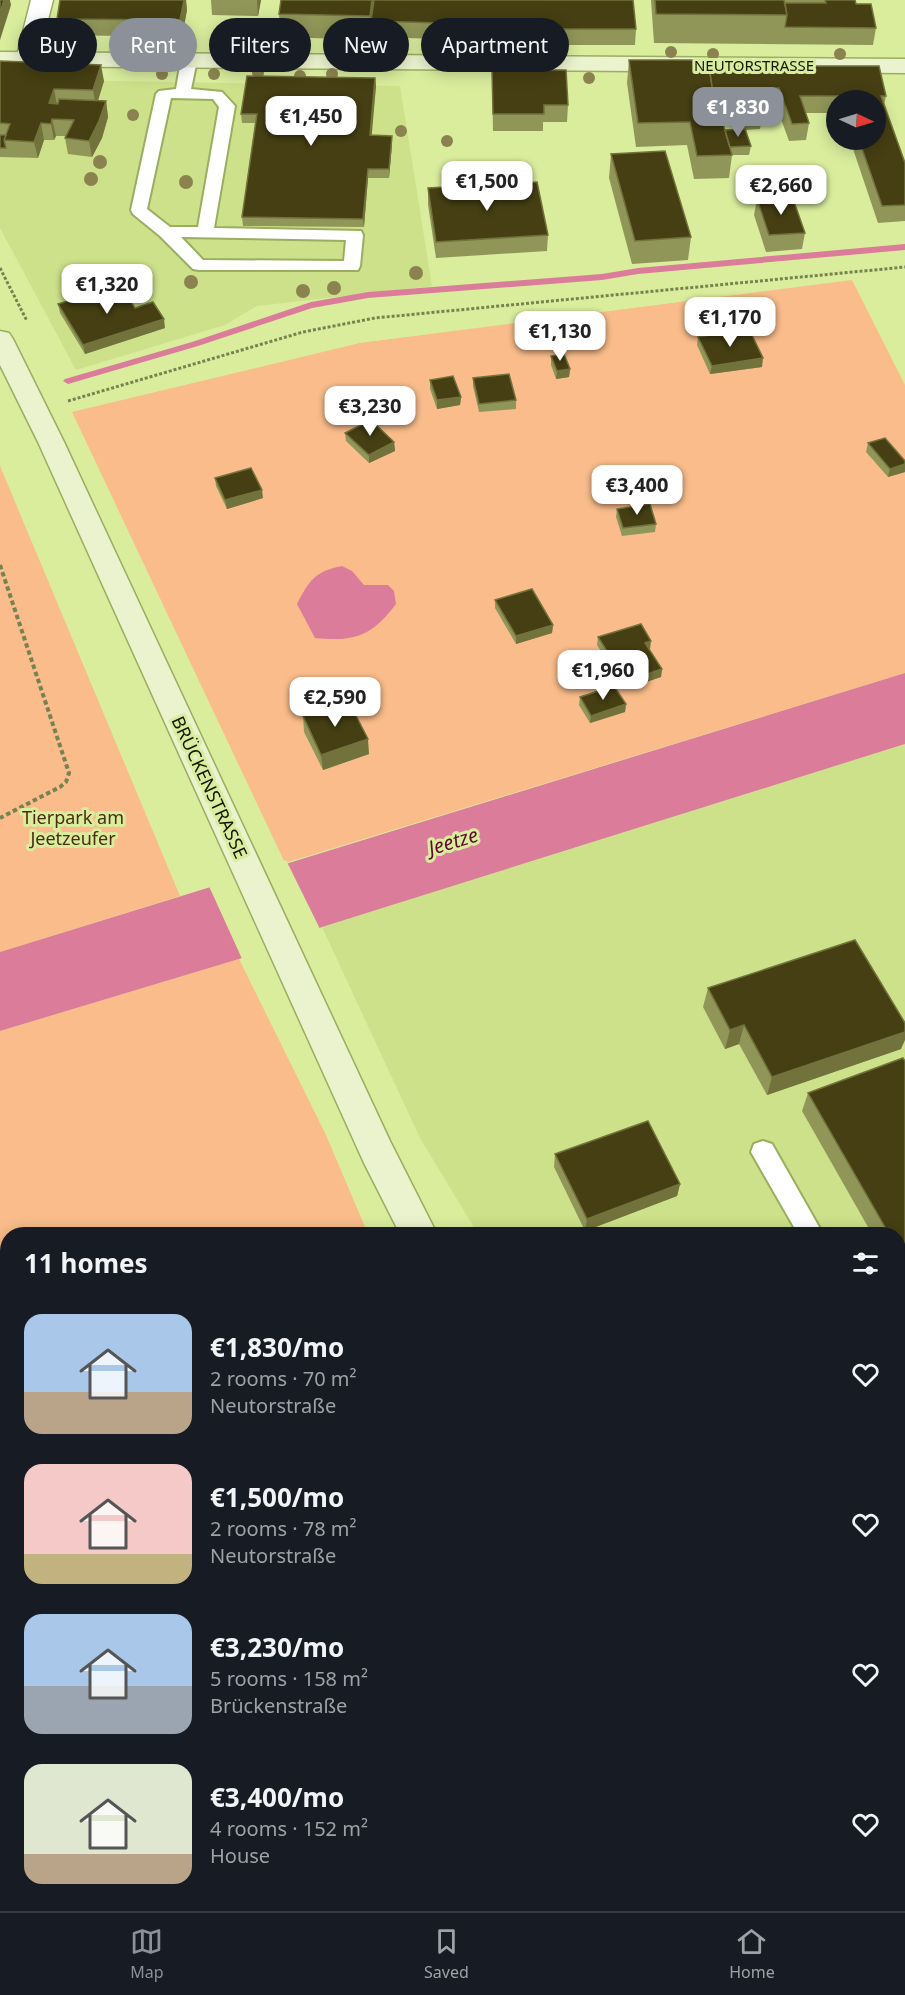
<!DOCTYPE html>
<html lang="en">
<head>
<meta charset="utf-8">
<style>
  :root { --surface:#171b24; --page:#20242c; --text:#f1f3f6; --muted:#9ea1a6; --line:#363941; --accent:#8c9099 }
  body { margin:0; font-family:"Noto Sans",sans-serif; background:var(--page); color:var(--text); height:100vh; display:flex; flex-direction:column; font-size:22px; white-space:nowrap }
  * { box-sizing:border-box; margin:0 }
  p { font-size:20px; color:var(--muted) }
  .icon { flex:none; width:33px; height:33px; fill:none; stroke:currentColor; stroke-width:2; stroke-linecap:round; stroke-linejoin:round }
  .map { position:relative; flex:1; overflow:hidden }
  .sheet { position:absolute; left:0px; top:1227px; width:906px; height:684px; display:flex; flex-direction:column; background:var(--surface); border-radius:24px 24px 0 0; box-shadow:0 3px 15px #0003 }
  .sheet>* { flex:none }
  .banner { position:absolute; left:18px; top:18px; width:600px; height:54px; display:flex; gap:12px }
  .needle { width:39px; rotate:94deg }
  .buttons { position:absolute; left:826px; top:90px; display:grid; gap:12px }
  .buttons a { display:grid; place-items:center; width:60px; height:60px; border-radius:50%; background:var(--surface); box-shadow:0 3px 15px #0003; font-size:30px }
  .price { position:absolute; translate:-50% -51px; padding:0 14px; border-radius:12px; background:#fff; color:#222; font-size:20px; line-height:39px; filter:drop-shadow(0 2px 3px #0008) }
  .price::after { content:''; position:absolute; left:50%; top:36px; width:18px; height:14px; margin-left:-9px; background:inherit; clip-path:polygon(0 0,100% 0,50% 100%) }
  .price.on { background:var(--accent); color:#fff }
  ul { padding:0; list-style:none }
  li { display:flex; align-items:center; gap:18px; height:150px; padding:0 24px }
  li span { display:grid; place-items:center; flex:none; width:168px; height:120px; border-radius:18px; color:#555 }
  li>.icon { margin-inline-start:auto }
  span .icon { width:72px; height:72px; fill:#fffc; stroke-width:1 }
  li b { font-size:26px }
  h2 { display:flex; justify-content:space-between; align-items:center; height:72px; padding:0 24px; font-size:26px }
  .pill { padding:0 21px; border-radius:27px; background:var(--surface); box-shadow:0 3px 15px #0003; font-size:21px; line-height:54px }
  .pill.on { background:var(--accent); color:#fff }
  .tabs { display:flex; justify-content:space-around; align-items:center; height:84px; border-top:2px solid var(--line); background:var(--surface); font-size:16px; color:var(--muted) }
  .tabs a { display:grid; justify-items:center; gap:3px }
  .tabs .on { color:var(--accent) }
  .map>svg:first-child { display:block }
  .built { fill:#cce189 }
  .green { fill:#f9bc8a }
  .water { fill:#db7c9b }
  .pier { fill:#d9ed9d }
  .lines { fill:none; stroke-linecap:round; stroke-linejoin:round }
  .stream { fill:#db7c9b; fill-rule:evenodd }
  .lane-casing { stroke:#9bad5f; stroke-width:4 }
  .street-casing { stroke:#9bad5f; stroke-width:3 }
  .secondary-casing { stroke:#9bad5f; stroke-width:3 }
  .path-far2 { stroke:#76834f; stroke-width:3; stroke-dasharray:3 2; stroke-linecap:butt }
  .path-far1 { stroke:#76834f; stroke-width:4; stroke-dasharray:4.5 3; stroke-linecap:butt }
  .path { stroke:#76834f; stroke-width:4.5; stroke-dasharray:5 4; stroke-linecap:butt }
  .lane { fill:#fff; fill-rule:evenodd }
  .street { fill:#fff; fill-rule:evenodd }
  .secondary { fill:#ebf2ce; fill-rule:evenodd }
  .tree { fill:#8b834f }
  .wall { fill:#909658; fill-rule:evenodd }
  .shaded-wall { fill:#72733c }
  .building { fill:#463f13; stroke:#72733c; stroke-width:1.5 }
  .labels { text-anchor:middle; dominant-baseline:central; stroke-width:6; stroke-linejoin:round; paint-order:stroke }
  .far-street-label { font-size:15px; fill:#121800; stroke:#d9ed9d }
  .street-label { font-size:18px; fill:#121800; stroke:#d9ed9d }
  .park-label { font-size:18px; fill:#4b2c10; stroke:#d9ed9d }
  .water-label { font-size:20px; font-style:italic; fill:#600931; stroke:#d9ed9d }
</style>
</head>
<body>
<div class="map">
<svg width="905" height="1911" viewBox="0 0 905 1911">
  <rect width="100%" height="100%" fill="#d9ed9d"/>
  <g class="built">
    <polygon points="0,79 400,86 432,286 257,306 225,325 76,370 0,228"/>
    <polygon points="905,744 905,1392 899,1396 898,1234 478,1234 420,1138 322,927"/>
  </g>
  <g class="green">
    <polygon points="852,280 905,385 905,673 285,863 72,412 360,343"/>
    <polygon points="0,466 180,896 0,952"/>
    <polygon points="239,959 326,1135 368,1234 8,1234 8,1401 0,1402 0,1031"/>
  </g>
  <g class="water">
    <path d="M342,566L352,571L364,585H388L394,591L396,604C372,636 355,642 315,638L297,604C309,581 315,571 342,566Z"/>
    <polygon points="905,673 905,744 322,927 239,959 0,1031 0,952"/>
  </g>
  <polygon class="pier" points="286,860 321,931 243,961 208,884"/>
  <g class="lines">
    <polygon class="stream" points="905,244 905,250 638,274 602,280 368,298 312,308 198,346 68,384 63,381 65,379 192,342 311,302 368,292 602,274 638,268"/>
    <g class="lane-casing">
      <g id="lane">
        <path d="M189,55L197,60L191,89L222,92L235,106L214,228L361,231L363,235L360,266L358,270H199L193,269L160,236L133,214L131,210L156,94L159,91L176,89L181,60ZM171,98L213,99L219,107L198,227H170L147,209ZM181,237L346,240L344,261L203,260Z"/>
        <polygon points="763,1141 772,1144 823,1234 798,1234 751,1152 754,1144"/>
        <polygon points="905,1333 905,1358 898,1360 898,1335"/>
        <polygon points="898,1381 905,1384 905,1416 898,1413"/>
        <polygon points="8,1594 8,1622 0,1624 0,1596"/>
      </g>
    </g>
    <g class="street-casing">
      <g id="street">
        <polygon points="31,0 53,0 38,59 35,64 27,66 19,64 16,59"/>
        <polygon points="905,1437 905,1477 898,1479 898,1439"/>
      </g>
    </g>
    <g class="secondary-casing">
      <g id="secondary">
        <polygon points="0,52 905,59 905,73 0,66"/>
        <polygon points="0,331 9,333 13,339 64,442 390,1141 437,1234 400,1234 364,1163 38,442 0,365"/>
        <polygon points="898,1683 905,1686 905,1730 898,1727"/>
      </g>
    </g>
    <g class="path-far2">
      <polyline points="0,268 27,321"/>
      <polyline points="68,401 303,332 375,318 905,267"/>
    </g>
    <polyline class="path-far1" points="0,565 69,773 66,782 60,787 0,818"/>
    <g class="path">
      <polyline points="898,1657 905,1662"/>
      <polyline points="898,1751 905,1757"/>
    </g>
    <use href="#lane" class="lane"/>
    <use href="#street" class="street"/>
    <use href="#secondary" class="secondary"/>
  </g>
  <g class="tree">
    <circle cx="180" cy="48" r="6"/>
    <circle cx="334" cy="48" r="6"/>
    <circle cx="356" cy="49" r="6"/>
    <circle cx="471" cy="50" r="6"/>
    <circle cx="507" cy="52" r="6"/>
    <circle cx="671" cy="52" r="6"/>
    <circle cx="713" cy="54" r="6"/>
    <circle cx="840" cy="54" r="6"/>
    <circle cx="258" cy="73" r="6"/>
    <circle cx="162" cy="74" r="6"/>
    <circle cx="214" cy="74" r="6"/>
    <circle cx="332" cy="74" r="6"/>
    <circle cx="300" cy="76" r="6"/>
    <circle cx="589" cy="78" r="6"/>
    <circle cx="133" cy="115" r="6"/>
    <circle cx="401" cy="131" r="6"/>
    <circle cx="447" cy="141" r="6"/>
    <circle cx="100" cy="162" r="7"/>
    <circle cx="91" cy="179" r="7"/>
    <circle cx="186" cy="182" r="7"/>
    <circle cx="416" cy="273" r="7"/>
    <circle cx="191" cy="282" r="7"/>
    <circle cx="334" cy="288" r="7"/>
    <circle cx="303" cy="291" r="7"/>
  </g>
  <g class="wall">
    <polygon points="60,0 186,0 187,10 182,37 60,35 57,19"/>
    <polygon points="211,0 261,0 258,16 212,15"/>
    <polygon points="281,0 636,29 635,45 547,45 547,42 371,37 371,40 281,37 279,14"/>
    <polygon points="651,0 859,0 855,0 856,4 876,28 873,45 654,43"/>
    <path d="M629,60L709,66L886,96L884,105L905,163V221L878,223L850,140H876V100H837V113H806L809,123L806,140L789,141L776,105H760L763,112L760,129L746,130L751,146L749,155H732L729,178L694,179L687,145L636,147L627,83ZM719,110H734L739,129L725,130Z"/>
    <polygon points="0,61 104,81 98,100 106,101 108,117 102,138 92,157 68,154 65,138 65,136 56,136 54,140 44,140 38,158 0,157"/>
    <polygon points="492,70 568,105 567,122 543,122 543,131 493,131"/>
    <polygon points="375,78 376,86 371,135 392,144 389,178 368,178 364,227 243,226 242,217 255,123 242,123 241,114"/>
    <polygon points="611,154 691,237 688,260 632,264 609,178"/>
    <polygon points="428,188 548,235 547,251 436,258 428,205"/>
    <polygon points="757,199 805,233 802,249 766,252 754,215"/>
    <polygon points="58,304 135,308 165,328 85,354 60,313"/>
    <polygon points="698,337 762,367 710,374 697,345"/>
    <polygon points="551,356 570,369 569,377 556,379 551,365"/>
    <polygon points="473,378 516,400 516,409 479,412 473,386"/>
    <polygon points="430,380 461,397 460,405 437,409 430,389"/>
    <polygon points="345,433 394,442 395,451 369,463 346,441"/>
    <polygon points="868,443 905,472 888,477 866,452"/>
    <polygon points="215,478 263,498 227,509 216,486"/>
    <polygon points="617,509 656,524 655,532 622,536 616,517"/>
    <polygon points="495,600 553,625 552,633 516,644 495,608"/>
    <polygon points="598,637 650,649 649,650 662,669 661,677 625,689 597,645"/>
    <polygon points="580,697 626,704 625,712 590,723 579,705"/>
    <polygon points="303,716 369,754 323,770 304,732"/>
    <polygon points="708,988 901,1049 767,1095 739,1044 725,1049 703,1007"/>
    <polygon points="905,1061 905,1270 898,1273 898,1234 872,1234 802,1111 808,1093"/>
    <polygon points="555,1154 680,1184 677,1196 585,1231 554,1167"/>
    <polygon points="154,1904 805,1904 819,1911 179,1911"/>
  </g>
  <g class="shaded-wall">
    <polygon points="4,0 10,0 11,5 0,40 0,13"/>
    <polygon points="184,0 186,0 187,10 182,37 180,20"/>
    <polygon points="257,0 261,0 258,16"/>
    <polygon points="372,0 375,0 371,21 371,40 370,16"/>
    <polygon points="101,65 104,81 96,107 93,90"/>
    <polygon points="375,78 376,86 371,144 370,135"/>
    <polygon points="54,89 57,105 49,103"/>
    <polygon points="106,101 108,117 102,138 92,157 89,141"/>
    <polygon points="52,119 56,136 54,140 51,124"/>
    <polygon points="41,123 44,140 38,158 34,142"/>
    <polygon points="392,136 392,144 389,178 389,169"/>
    <polygon points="368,169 368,178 364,227 363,219"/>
    <polygon points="164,319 165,328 85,354 83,345"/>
    <polygon points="763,358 762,367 710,374 712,366"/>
    <polygon points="570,369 569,377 556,379 557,371"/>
    <polygon points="461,397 460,405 437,409 437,400"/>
    <polygon points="394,442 395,451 369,463 369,455"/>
    <polygon points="905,464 905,472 888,477 890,469"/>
    <polygon points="262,490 263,498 227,509 225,500"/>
    <polygon points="553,625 552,633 516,644 516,636"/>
    <polygon points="651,641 650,649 644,651 645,643"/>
    <polygon points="662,669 661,677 625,689 626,681"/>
    <polygon points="626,704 625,712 590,723 591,716"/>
    <polygon points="368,739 369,754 323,770 321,755"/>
    <polygon points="744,1025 739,1044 725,1049 730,1030"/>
    <polygon points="905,1032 905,1040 901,1049 767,1095 772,1077"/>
    <polygon points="680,1184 677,1196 585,1231 587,1219"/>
    <polygon points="905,1258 905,1270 898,1273 898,1267 903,1259"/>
    <polygon points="8,1548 8,1561 0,1563 0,1550"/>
  </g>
  <g class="building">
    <polygon points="0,0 4,0 0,13"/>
    <polygon points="60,0 184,0 180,20 57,19"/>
    <polygon points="281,0 372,0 370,16 279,14"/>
    <polygon points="374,0 633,0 636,29 548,29 548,26 371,21"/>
    <polygon points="655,0 784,0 787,15 656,14"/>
    <polygon points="825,0 855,0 856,4 871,4 876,28 785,27 787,15 785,3 826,3"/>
    <polygon points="629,60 708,60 712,86 732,155 697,156 690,122 638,123"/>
    <polygon points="0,61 101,65 93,90 54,89 49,103 58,104 59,99 106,101 99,121 89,141 65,138 74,120 52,119 51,124 41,123 34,142 4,140 10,124 0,123"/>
    <polygon points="709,66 879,66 886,96 881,96 905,163 905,205 882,206 859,140 876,140 876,100 845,100 844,96 800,96 809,123 792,124 779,88 755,88 763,112 742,114 736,93 714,93 712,86"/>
    <polygon points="492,70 566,70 568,105 544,105 544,114 493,114"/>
    <polygon points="247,76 375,78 370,135 392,136 389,169 368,169 363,219 242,217 257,114 241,114"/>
    <polygon points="745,129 751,146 730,147 725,130"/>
    <polygon points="0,135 6,135 4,140 6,148 0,148"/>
    <polygon points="665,151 691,237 635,241 611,154"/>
    <polygon points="537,182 548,235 436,242 428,188"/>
    <polygon points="792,196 805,233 769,235 757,199"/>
    <polygon points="120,285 135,308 153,302 164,319 83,345 58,304"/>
    <polygon points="749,329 763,358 712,366 698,337"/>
    <polygon points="564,354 570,369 557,371 551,356"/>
    <polygon points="509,374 516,400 479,404 473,378"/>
    <polygon points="453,376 461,397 437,400 430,380"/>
    <polygon points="371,420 394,442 369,455 345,433"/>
    <polygon points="885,438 905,461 905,464 890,469 868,443"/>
    <polygon points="251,468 262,490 225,500 215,478"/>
    <polygon points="650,504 656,524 623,528 617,509"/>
    <polygon points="532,589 553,625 516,636 495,600"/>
    <polygon points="641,624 651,641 645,643 662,669 626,681 598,637"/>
    <polygon points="614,686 626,704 591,716 580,697"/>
    <polygon points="349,702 368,739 321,755 303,716"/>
    <polygon points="855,940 905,1023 905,1032 772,1077 744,1025 730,1030 708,988"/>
    <polygon points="903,1058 905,1061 905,1258 903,1259 898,1250 898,1234 889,1234 808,1093"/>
    <polygon points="648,1121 680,1184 587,1219 555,1154"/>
    <polygon points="8,1477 8,1548 0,1550 0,1478"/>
    <polygon points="165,1904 805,1904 819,1911 190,1911"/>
  </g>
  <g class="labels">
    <g class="far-street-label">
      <text x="754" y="65">NEUTORSTRASSE</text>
    </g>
    <g class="street-label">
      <text transform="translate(210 787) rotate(65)">BRÜCKENSTRASSE</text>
    </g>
    <g class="park-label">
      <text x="73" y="817">Tierpark am<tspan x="73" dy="21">Jeetzeufer</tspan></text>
    </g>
    <g class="water-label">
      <text transform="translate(453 841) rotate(-17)">Jeetze</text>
    </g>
  </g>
</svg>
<div class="buttons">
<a><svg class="needle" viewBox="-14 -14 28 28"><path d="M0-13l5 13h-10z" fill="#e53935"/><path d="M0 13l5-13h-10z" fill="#9ea1a6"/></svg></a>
</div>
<b class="price on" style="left:738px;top:138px">€1,830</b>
<b class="price" style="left:311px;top:147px">€1,450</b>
<b class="price" style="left:487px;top:212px">€1,500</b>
<b class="price" style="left:781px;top:216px">€2,660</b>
<b class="price" style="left:107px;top:315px">€1,320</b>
<b class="price" style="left:730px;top:348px">€1,170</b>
<b class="price" style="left:560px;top:362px">€1,130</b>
<b class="price" style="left:370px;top:437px">€3,230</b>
<b class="price" style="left:637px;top:516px">€3,400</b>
<b class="price" style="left:603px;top:701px">€1,960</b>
<b class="price" style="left:335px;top:728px">€2,590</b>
<div class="banner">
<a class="pill">Buy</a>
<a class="pill on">Rent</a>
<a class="pill">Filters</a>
<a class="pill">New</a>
<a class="pill">Apartment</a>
</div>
<section class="sheet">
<h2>11 homes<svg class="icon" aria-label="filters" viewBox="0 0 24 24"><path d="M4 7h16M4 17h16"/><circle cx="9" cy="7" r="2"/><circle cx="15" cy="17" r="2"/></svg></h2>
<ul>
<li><span style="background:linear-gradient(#a9c7e8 65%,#b9a48a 0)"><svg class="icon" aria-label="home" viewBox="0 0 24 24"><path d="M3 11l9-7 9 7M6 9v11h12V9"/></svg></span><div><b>€1,830/mo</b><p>2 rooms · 70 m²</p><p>Neutorstraße</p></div><svg class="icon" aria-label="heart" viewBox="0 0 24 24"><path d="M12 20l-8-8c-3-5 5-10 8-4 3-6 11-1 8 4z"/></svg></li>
<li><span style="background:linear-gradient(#f6c9c9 75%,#c2b280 0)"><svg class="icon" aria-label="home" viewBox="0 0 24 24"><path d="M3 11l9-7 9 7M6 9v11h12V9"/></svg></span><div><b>€1,500/mo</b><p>2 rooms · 78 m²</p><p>Neutorstraße</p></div><svg class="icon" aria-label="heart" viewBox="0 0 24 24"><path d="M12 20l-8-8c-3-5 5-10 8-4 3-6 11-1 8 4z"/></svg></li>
<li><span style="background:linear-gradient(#a9c7e8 60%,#9aa5b1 0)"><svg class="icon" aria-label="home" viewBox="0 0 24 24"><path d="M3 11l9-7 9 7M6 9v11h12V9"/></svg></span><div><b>€3,230/mo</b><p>5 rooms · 158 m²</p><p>Brückenstraße</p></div><svg class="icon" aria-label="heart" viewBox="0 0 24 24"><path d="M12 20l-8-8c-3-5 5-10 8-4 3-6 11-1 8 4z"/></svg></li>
<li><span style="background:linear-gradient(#dfe7d0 75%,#b9a48a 0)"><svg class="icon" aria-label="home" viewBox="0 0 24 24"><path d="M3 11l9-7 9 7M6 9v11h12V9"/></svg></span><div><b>€3,400/mo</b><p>4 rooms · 152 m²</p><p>House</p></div><svg class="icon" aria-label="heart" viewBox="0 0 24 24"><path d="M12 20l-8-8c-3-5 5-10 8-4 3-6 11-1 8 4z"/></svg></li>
</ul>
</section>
</div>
<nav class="tabs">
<a class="on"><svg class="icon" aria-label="map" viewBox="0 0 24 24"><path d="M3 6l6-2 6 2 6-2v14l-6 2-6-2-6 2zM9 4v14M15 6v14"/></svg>Map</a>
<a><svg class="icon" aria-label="saved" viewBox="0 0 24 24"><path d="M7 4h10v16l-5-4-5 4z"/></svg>Saved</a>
<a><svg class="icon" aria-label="home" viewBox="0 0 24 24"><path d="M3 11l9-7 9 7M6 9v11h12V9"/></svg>Home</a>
</nav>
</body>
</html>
